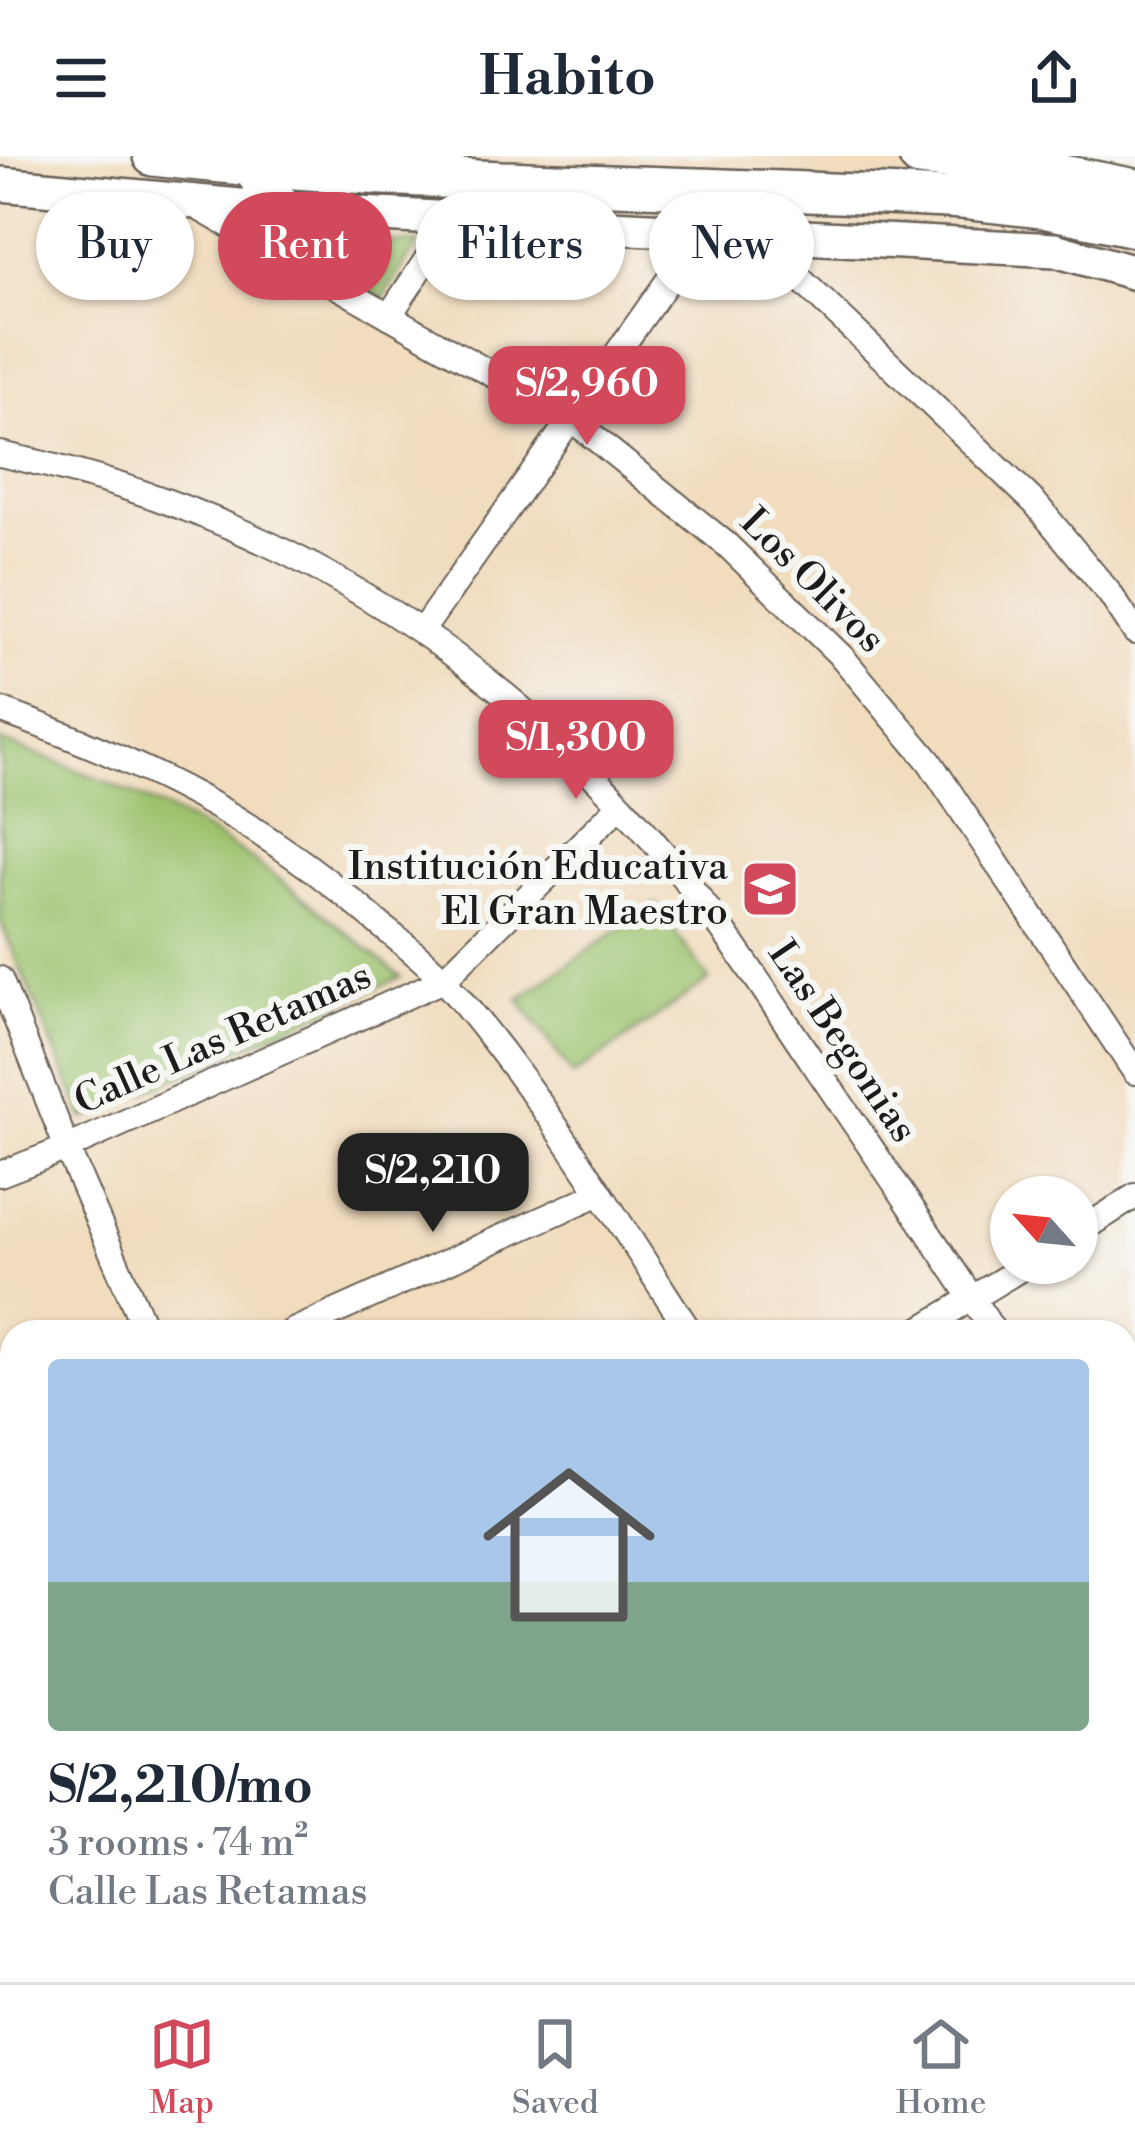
<!DOCTYPE html>
<html lang="en">
<head>
<meta charset="utf-8">
<style>
  :root { --surface:#fff; --page:#f6f6f7; --text:#1f2937; --muted:#747a83; --line:#e0e1e3; --accent:#d1495b }
  body { margin:0; font-family:"Libre Bodoni",serif; background:var(--page); color:var(--text); height:100vh; display:flex; flex-direction:column; font-size:45px; white-space:nowrap }
  * { box-sizing:border-box; margin:0 }
  p { font-size:39px; color:var(--muted) }
  .icon { flex:none; width:66px; height:66px; fill:none; stroke:currentColor; stroke-width:2; stroke-linecap:round; stroke-linejoin:round }
  .map { position:relative; flex:1; overflow:hidden }
  .details { position:absolute; left:0px; top:1164px; width:1137px; height:663px; display:flex; flex-direction:column; background:var(--surface); border-radius:36px 36px 0 0; box-shadow:0 3px 9px #0004 }
  .details>* { flex:none }
  .top-card { position:absolute; left:36px; top:36px; width:1065px; height:108px; display:flex; gap:24px }
  .needle { width:78px; rotate:297deg }
  .controls { position:absolute; left:990px; top:1020px; display:grid; gap:24px }
  .controls a { display:grid; place-items:center; width:108px; height:108px; border-radius:50%; background:var(--surface); box-shadow:0 3px 9px #0004; font-size:60px }
  .price { position:absolute; translate:-50% -102px; padding:0 27px; border-radius:24px; background:var(--accent); color:#fff; font-size:39px; line-height:78px; filter:drop-shadow(0 3px 6px #0008) }
  .price::after { content:''; position:absolute; left:50%; top:72px; width:36px; height:27px; margin-left:-18px; background:inherit; clip-path:polygon(0 0,100% 0,50% 100%) }
  .price.current { background:#222; color:#fff }
  ul { padding:0; list-style:none }
  li { display:grid; align-content:center; gap:24px; height:636px; padding:0 48px }
  li+li { border-top:3px solid var(--line) }
  li span { display:grid; place-items:center; height:372px; border-radius:12px; color:#555 }
  li>.icon { margin-inline-start:auto }
  span .icon { width:216px; height:216px; fill:#fffc; stroke-width:1 }
  li b { font-size:51px }
  .tag { padding:0 42px; border-radius:54px; background:var(--surface); box-shadow:0 3px 9px #0004; font-size:42px; line-height:108px }
  .tag.current { background:var(--accent); color:#fff }
  header { display:flex; justify-content:space-between; align-items:center; height:156px; padding:0 48px; background:var(--surface); font-size:54px; font-weight:800 }
  .dock { display:flex; justify-content:space-around; align-items:center; height:168px; border-top:3px solid var(--line); background:var(--surface); font-size:33px; color:var(--muted) }
  .dock a { display:grid; justify-items:center; gap:6px }
  .dock .current { color:var(--accent) }
  .map>svg:first-child { display:block }
  .green { fill:#9dc36e; stroke:#5c7045; stroke-width:3 }
  .building { fill:#f0a5a1 }
  .lines { fill:none; stroke-linecap:round; stroke-linejoin:round }
  .minor-casing { stroke:#675f55; stroke-width:28 }
  .tertiary-casing { stroke:#675f55; stroke-width:38 }
  .primary-casing { stroke:#675f55; stroke-width:44 }
  .minor { stroke:#fff; stroke-width:24 }
  .tertiary { stroke:#fff; stroke-width:33 }
  .primary { stroke:#fff; stroke-width:39 }
  .labels { text-anchor:middle; dominant-baseline:central; stroke-width:12; stroke-linejoin:round; paint-order:stroke }
  .street-label { font-size:39px; fill:#1c1c1c; stroke:#f6f6f2 }
  .poi-label { font-size:39px; fill:#1c1c1c; stroke:#f6f6f2; text-anchor:end }
</style>
</head>
<body>
<header><svg class="icon" aria-label="menu" viewBox="0 0 24 24"><path d="M4 6h16M4 12h16M4 18h16"/></svg>Habito<svg class="icon" aria-label="share" viewBox="0 0 24 24"><path d="M12 15V3M7 8l5-5 5 5M5 13v7h14v-7"/></svg></header>
<div class="map">
<svg width="1135" height="1826" viewBox="0 0 1135 1826">
  <rect width="100%" height="100%" fill="#f6f6f2"/>
  <filter id="ink" filterUnits="userSpaceOnUse"><feTurbulence type="fractalNoise" baseFrequency=".00833" numOctaves="2"/><feDisplacementMap in="SourceGraphic" scale="24" xChannelSelector="R" yChannelSelector="G"/><feConvolveMatrix kernelMatrix="1 2 1 2 8 2 1 2 1" color-interpolation-filters="sRGB"/></filter>
  <filter id="wash" filterUnits="userSpaceOnUse"><feTurbulence type="fractalNoise" baseFrequency=".004" numOctaves="4" result="noise"/><feDisplacementMap in="SourceGraphic" scale="48" xChannelSelector="R" yChannelSelector="G"/><feGaussianBlur stdDeviation="2.7" result="paint"/><feColorMatrix in="noise" values="0 0 0 0 0 0 0 0 0 0 0 0 0 0 0 0 0 1.4 0 .05"/><feComposite in="paint" operator="in"/></filter>
  <g filter="url(#wash)">
    <rect width="100%" height="100%" fill="#f1dcbe"/>
    <g class="green">
      <polygon points="275,82 418,87 384,142"/>
      <path d="M0,585C63,608 127,632 186,664C265,705 333,766 401,821L84,963L0,764Z"/>
      <polygon points="655,748 709,824 573,920 519,843"/>
      <polygon points="1125,1423 1135,1439 1135,1631 1125,1636"/>
    </g>
    <g id="blocks">
      <polygon class="building" points="12,1388 12,1417 2,1392"/>
    </g>
  </g>
  <g filter="url(#ink)">
    <use href="#blocks" fill-opacity="0" stroke="#675f55" stroke-width="3"/>
    <g class="lines">
      <g class="minor-casing">
        <g id="minor">
          <polyline points="197,51 571,263 727,389 843,502 929,605 1135,916"/>
          <polyline points="754,79 1035,347 1110,438 1135,476"/>
          <polyline points="389,160 453,64"/>
          <path d="M0,298C270,355 494,492 670,705C722,768 766,837 812,905C873,995 935,1085 994,1176"/>
          <polyline points="423,473 703,75"/>
          <path d="M0,554C146,607 260,663 377,766C400,786 426,804 445,826C539,933 613,1058 690,1176"/>
          <polyline points="0,823 67,992 146,1176"/>
          <polyline points="0,1018 67,992 443,824 620,649"/>
          <polyline points="1077,1077 1135,1040"/>
          <polyline points="291,1176 600,1037"/>
          <polyline points="916,1176 1030,1107"/>
          <polyline points="1125,1374 1135,1389"/>
          <polyline points="1125,1670 1135,1665"/>
          <polyline points="420,1815 424,1826"/>
          <polyline points="699,1815 704,1826"/>
          <polyline points="980,1815 985,1826"/>
          <polyline points="779,1826 806,1815"/>
        </g>
      </g>
      <g class="tertiary-casing">
        <g id="tertiary">
          <polyline points="0,28 284,54 1055,94 1135,117"/>
          <polyline points="0,1445 12,1473"/>
          <polyline points="153,1815 157,1826"/>
        </g>
      </g>
      <g class="primary-casing">
        <g id="primary">
          <path d="M153,0C422,30 693,28 962,43L1042,52L1135,71"/>
          <polyline points="919,0 1037,14 1135,33"/>
          <polyline points="251,11 284,54"/>
          <polyline points="11,1470 12,1479"/>
          <polyline points="0,1591 12,1615"/>
          <polyline points="0,1714 12,1743"/>
          <polyline points="42,1815 47,1826"/>
          <polyline points="104,1815 109,1826"/>
        </g>
      </g>
      <use href="#minor" class="minor"/>
      <use href="#tertiary" class="tertiary"/>
      <use href="#primary" class="primary"/>
    </g>
  </g>
  <defs>
    <g id="school-square" transform="scale(3)"><rect x="-9" y="-9" width="18" height="18" rx="4" fill="#d1495b" stroke="#f6f6f2"/><path d="M0-5L7-2L0 1L-7-2ZM-4 1L0 2.5L4 1V4Q0 6-4 4Z" fill="#fff"/></g>
  </defs>
  <g fill-rule="evenodd">
    <use href="#school-square" x="770" y="733"/>
  </g>
  <g class="labels">
    <g class="street-label">
      <text transform="translate(812 425) rotate(45)">Los Olivos</text>
      <text transform="translate(223 883) rotate(-24)">Calle Las Retamas</text>
      <text transform="translate(842 886) rotate(56)">Las Begonias</text>
    </g>
    <g class="poi-label">
      <text x="728" y="711">Institución Educativa<tspan x="728" dy="45">El Gran Maestro</tspan></text>
    </g>
  </g>
</svg>
<div class="controls">
<a><svg class="needle" viewBox="-14 -14 28 28"><path d="M0-13l5 13h-10z" fill="#e53935"/><path d="M0 13l5-13h-10z" fill="#747a83"/></svg></a>
</div>
<b class="price" style="left:587px;top:292px">S/2,960</b>
<b class="price" style="left:576px;top:646px">S/1,300</b>
<b class="price current" style="left:433px;top:1079px">S/2,210</b>
<div class="top-card">
<a class="tag">Buy</a>
<a class="tag current">Rent</a>
<a class="tag">Filters</a>
<a class="tag">New</a>
</div>
<section class="details">
<ul>
<li><span style="background:linear-gradient(#a9c7e8 60%,#7fa58c 0)"><svg class="icon" aria-label="home" viewBox="0 0 24 24"><path d="M3 11l9-7 9 7M6 9v11h12V9"/></svg></span><div><b>S/2,210/mo</b><p>3 rooms · 74 m²</p><p>Calle Las Retamas</p></div></li>
</ul>
</section>
</div>
<nav class="dock">
<a class="current"><svg class="icon" aria-label="map" viewBox="0 0 24 24"><path d="M3 6l6-2 6 2 6-2v14l-6 2-6-2-6 2zM9 4v14M15 6v14"/></svg>Map</a>
<a><svg class="icon" aria-label="saved" viewBox="0 0 24 24"><path d="M7 4h10v16l-5-4-5 4z"/></svg>Saved</a>
<a><svg class="icon" aria-label="home" viewBox="0 0 24 24"><path d="M3 11l9-7 9 7M6 9v11h12V9"/></svg>Home</a>
</nav>
</body>
</html>
